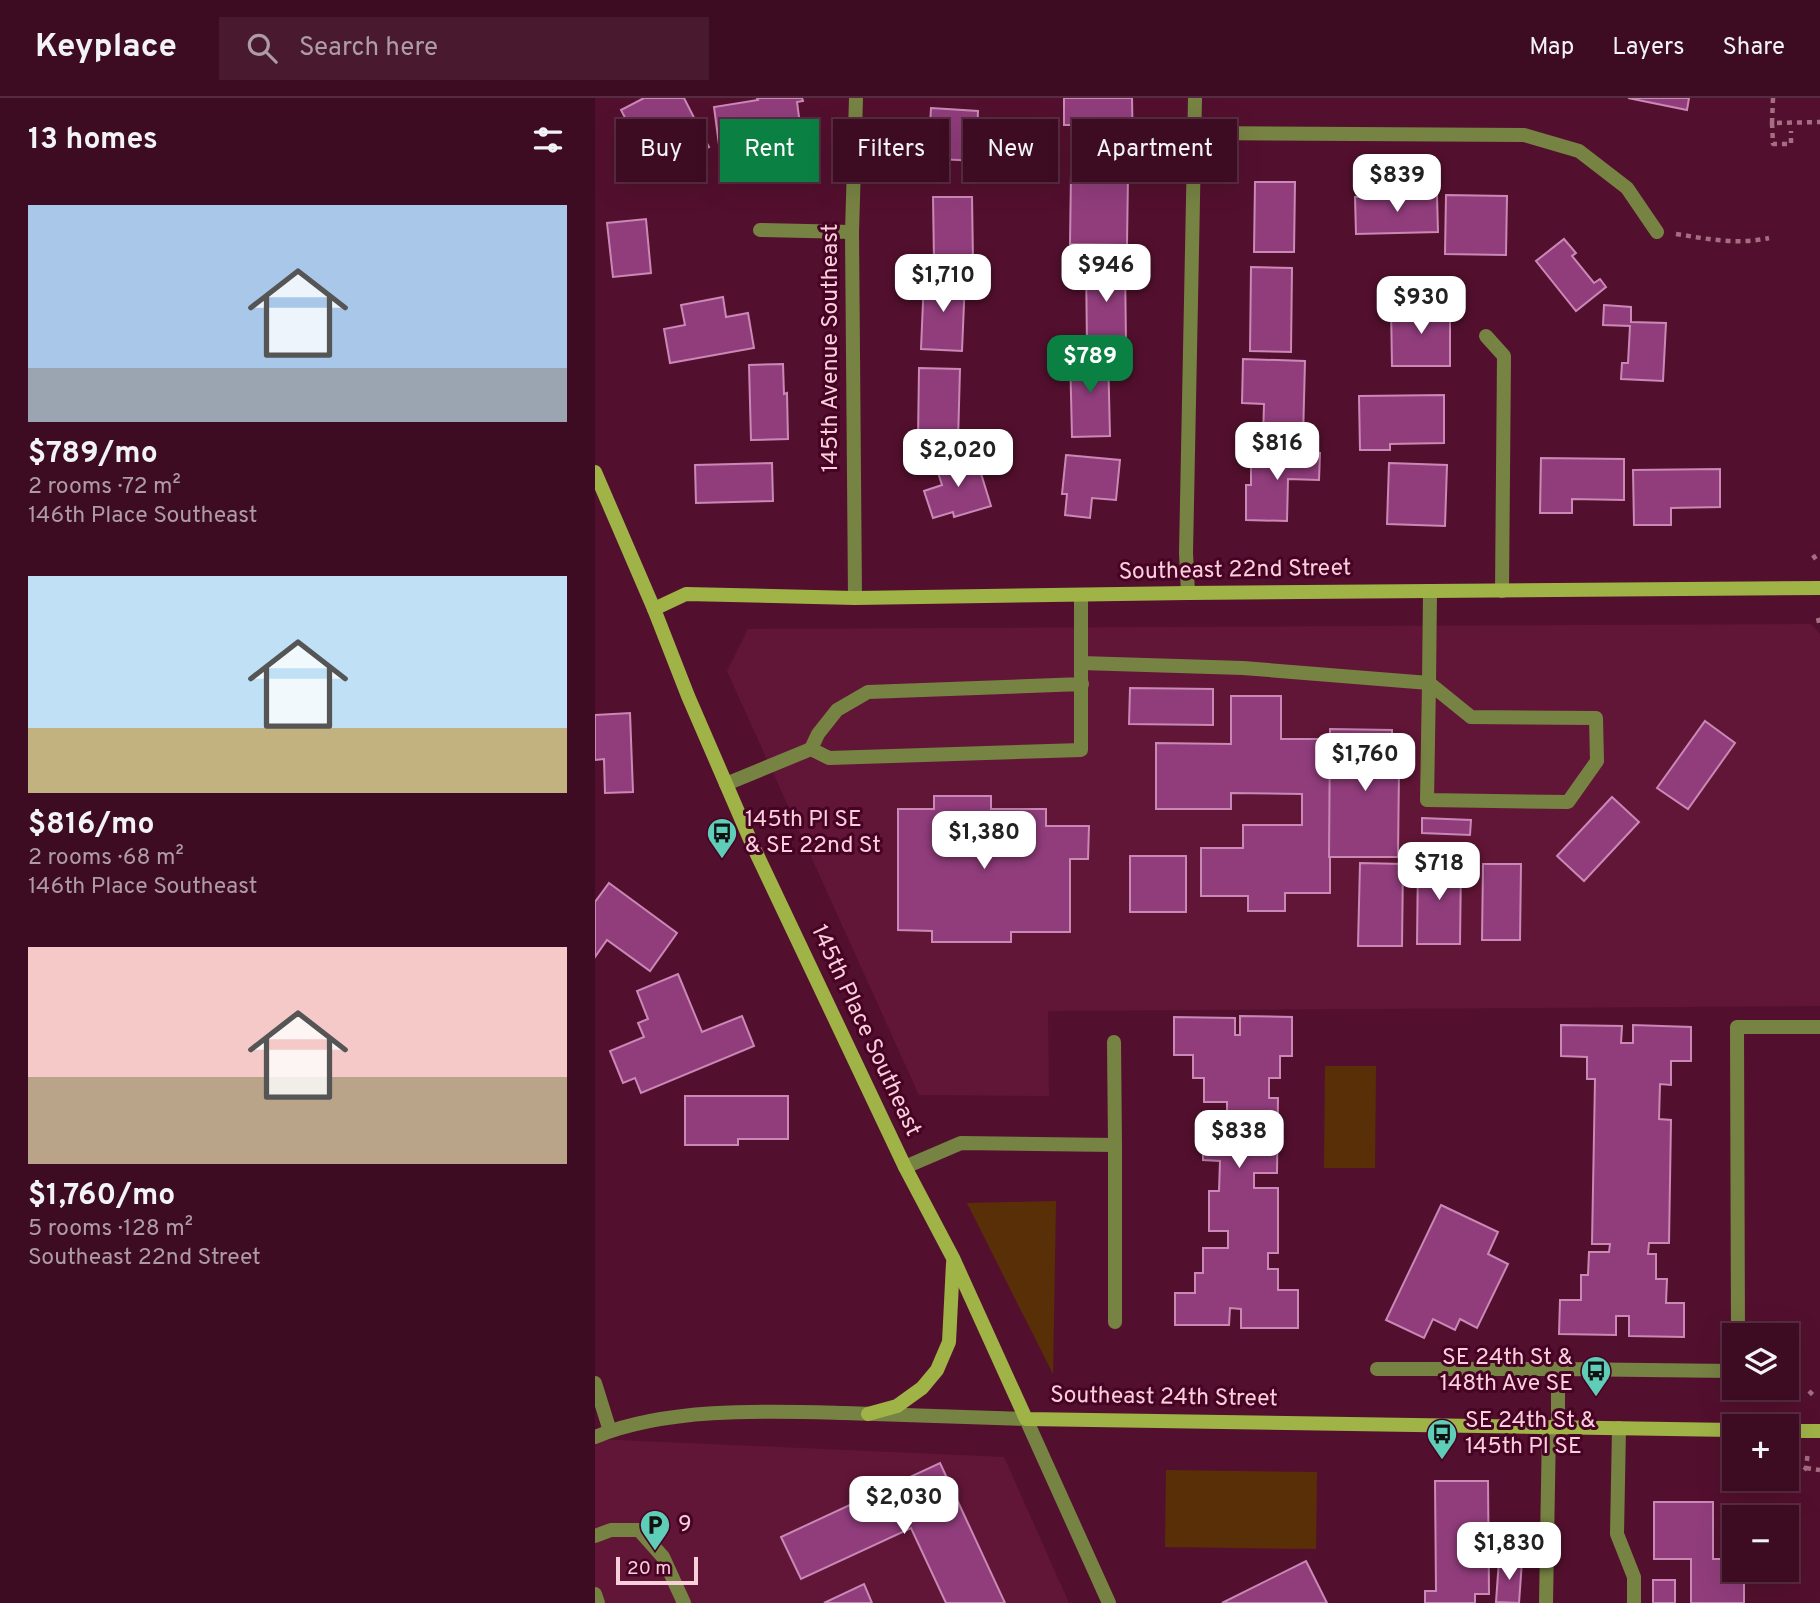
<!DOCTYPE html>
<html lang="en">
<head>
<meta charset="utf-8">
<style>
  :root { --surface:#3e0c22; --page:#491a2f; --text:#f1f3f6; --muted:#ad9ba5; --line:#572c40; --accent:#0b8043 }
  body { margin:0; font-family:Overpass,sans-serif; background:var(--page); color:var(--text); height:100vh; display:flex; flex-direction:column; font-size:26px; white-space:nowrap }
  * { box-sizing:border-box; margin:0 }
  p { font-size:23px; color:var(--muted) }
  .icon { flex:none; width:38px; height:38px; fill:none; stroke:currentColor; stroke-width:2; stroke-linecap:round; stroke-linejoin:round }
  .map { position:relative; flex:1; overflow:hidden }
  .sheet { display:flex; flex-direction:column; background:var(--surface); width:595px }
  .sheet>* { flex:none }
  .banner { position:absolute; left:21px; top:21px; width:665px; height:63px; display:flex; gap:14px }
  .buttons { position:absolute; left:1127px; top:1225px; display:grid; gap:14px }
  .buttons a { display:grid; place-items:center; width:77px; height:77px; border-radius:0px; background:var(--surface); box-shadow:0 7px 28px #0002,0 0 0 2px var(--line); font-size:35px }
  .scale { position:absolute; left:21px; bottom:18px; width:82px; box-sizing:border-box; padding-left:7px; border:4px solid #facfdc; border-top:0; font-size:19px; line-height:24px; white-space:nowrap; color:#facfdc; -webkit-text-stroke:5px #470324; paint-order:stroke }
  .price { position:absolute; translate:-50% -60px; padding:0 16px; border-radius:14px; background:#fff; color:#222; font-size:23px; line-height:46px; filter:drop-shadow(0 2px 4px #0008) }
  .price::after { content:''; position:absolute; left:50%; top:42px; width:21px; height:16px; margin-left:-10px; background:inherit; clip-path:polygon(0 0,100% 0,50% 100%) }
  .price.on { background:var(--accent); color:#fff }
  ul { padding:0; list-style:none }
  li { display:grid; align-content:center; gap:14px; height:371px; padding:0 28px }
  li span { display:grid; place-items:center; height:217px; border-radius:0px; color:#555 }
  li>.icon { margin-inline-start:auto }
  span .icon { width:126px; height:126px; fill:#fffc; stroke-width:1 }
  li b { font-size:30px }
  h2 { display:flex; justify-content:space-between; align-items:center; height:84px; padding:0 28px; font-size:30px }
  .tag { padding:0 24px; border-radius:0px; background:var(--surface); box-shadow:0 7px 28px #0002,0 0 0 2px var(--line); font-size:24px; line-height:63px }
  .tag.on { background:var(--accent); color:#fff }
  header { display:flex; align-items:center; gap:42px; box-sizing:border-box; height:98px; padding:0 35px; background:var(--surface); border-bottom:2px solid var(--line) }
  header strong { font-size:33px }
  nav { display:flex; gap:38px; margin-inline-start:auto; font-size:24px }
  .search { width:490px; height:63px; background:var(--page); display:flex; align-items:center; gap:18px; box-sizing:border-box; padding:0 24px; border-radius:0px; color:var(--muted); font-size:26px }
  main { display:flex; flex:1; min-height:0 }
  .map>svg:first-child { display:block }
  .built { fill:#621637 }
  .green { fill:#592f07 }
  .building { fill:#913d7c; stroke:#ca88b6; stroke-width:2 }
  .lines { fill:none; stroke-linecap:round; stroke-linejoin:round }
  .path { stroke:#a56e83; stroke-width:4.5; stroke-dasharray:5 5; stroke-linecap:butt }
  .lane { stroke:#778343; stroke-width:14 }
  .street { stroke:#778343; stroke-width:14 }
  .secondary { stroke:#a0b347; stroke-width:14 }
  .labels { text-anchor:middle; dominant-baseline:central; stroke-width:6; stroke-linejoin:round; paint-order:stroke }
  .street-label { font-size:23px; fill:#facfdc; stroke:#470324 }
  .poi-label { font-size:23px; fill:#facfdc; stroke:#470324; text-anchor:start }
</style>
</head>
<body>
<header>
<strong>Keyplace</strong>
<div class="search"><svg class="icon" aria-label="search" viewBox="0 0 24 24"><circle cx="10" cy="10" r="6"/><path d="M15 15l6 6"/></svg>Search here</div>
<nav><a>Map</a><a>Layers</a><a>Share</a></nav>
</header>
<main>
<section class="sheet">
<h2>13 homes<svg class="icon" aria-label="filters" viewBox="0 0 24 24"><path d="M4 7h16M4 17h16"/><circle cx="9" cy="7" r="2"/><circle cx="15" cy="17" r="2"/></svg></h2>
<ul>
<li><span style="background:linear-gradient(#a9c7e8 75%,#9aa5b1 0)"><svg class="icon" aria-label="home" viewBox="0 0 24 24"><path d="M3 11l9-7 9 7M6 9v11h12V9"/></svg></span><div><b>$789/mo</b><p>2 rooms · 72 m²</p><p>146th Place Southeast</p></div></li>
<li><span style="background:linear-gradient(#bfe0f5 70%,#c2b280 0)"><svg class="icon" aria-label="home" viewBox="0 0 24 24"><path d="M3 11l9-7 9 7M6 9v11h12V9"/></svg></span><div><b>$816/mo</b><p>2 rooms · 68 m²</p><p>146th Place Southeast</p></div></li>
<li><span style="background:linear-gradient(#f6c9c9 60%,#b9a48a 0)"><svg class="icon" aria-label="home" viewBox="0 0 24 24"><path d="M3 11l9-7 9 7M6 9v11h12V9"/></svg></span><div><b>$1,760/mo</b><p>5 rooms · 128 m²</p><p>Southeast 22nd Street</p></div></li>
</ul>
</section>
<div class="map">
<svg width="1225" height="1505" viewBox="0 0 1225 1505">
  <rect width="100%" height="100%" fill="#53102e"/>
  <g class="built">
    <polygon points="1216,526 1225,536 1225,908 453,913 454,998 324,997 132,573 153,531"/>
    <polygon points="0,1341 409,1359 474,1505 0,1505"/>
  </g>
  <g class="green">
    <polygon points="730,968 781,968 780,1070 729,1070"/>
    <polygon points="461,1103 458,1276 372,1105"/>
    <polygon points="571,1372 722,1374 721,1451 570,1449"/>
  </g>
  <g class="building">
    <polygon points="49,0 89,0 114,49 90,61 89,58 58,74 26,12"/>
    <polygon points="162,0 207,0 208,3 202,4 206,34 124,47 119,9 163,2"/>
    <polygon points="469,0 537,0 538,56 497,56 497,27 469,27"/>
    <polygon points="1033,0 1094,0 1092,12"/>
    <polygon points="336,10 383,13 381,63 325,60 326,45 334,45"/>
    <polygon points="476,75 533,76 532,147 475,146"/>
    <polygon points="660,84 700,84 699,154 659,154"/>
    <polygon points="842,97 843,134 761,136 760,99"/>
    <polygon points="851,97 912,98 911,157 850,156"/>
    <polygon points="338,99 377,99 378,164 339,164"/>
    <polygon points="51,121 56,175 18,179 12,125"/>
    <polygon points="969,141 981,155 977,158 999,185 1005,181 1011,189 981,213 941,163"/>
    <polygon points="491,164 530,164 531,247 492,248"/>
    <polygon points="656,169 697,170 696,254 655,253"/>
    <polygon points="329,180 370,182 367,253 326,251"/>
    <polygon points="128,199 131,219 153,215 159,250 75,265 69,231 90,227 86,207"/>
    <polygon points="1009,207 1036,209 1036,224 1071,225 1068,283 1026,281 1027,265 1033,265 1035,228 1008,227"/>
    <polygon points="796,208 855,208 855,268 797,268"/>
    <polygon points="475,255 513,255 515,338 477,339"/>
    <polygon points="648,261 710,263 708,340 668,339 669,306 647,305"/>
    <polygon points="188,266 189,296 192,295 193,341 156,342 154,267"/>
    <polygon points="324,270 365,271 363,343 323,342"/>
    <polygon points="849,297 849,345 795,346 795,352 765,352 764,298"/>
    <polygon points="656,353 725,355 724,382 693,381 692,423 651,422 651,387 656,387"/>
    <polygon points="380,356 396,408 359,419 358,414 338,420 329,393 347,387 341,368"/>
    <polygon points="471,357 525,362 521,402 497,400 495,420 470,417 472,396 467,396"/>
    <polygon points="946,360 1029,361 1029,402 977,401 977,415 945,415"/>
    <polygon points="177,365 178,403 101,405 100,367"/>
    <polygon points="794,365 852,367 850,428 792,426"/>
    <polygon points="1125,371 1125,409 1076,410 1076,427 1039,427 1038,372"/>
    <polygon points="535,590 618,591 618,627 534,626"/>
    <polygon points="636,598 686,598 686,641 729,641 729,653 735,653 735,795 690,795 690,813 653,813 653,798 606,798 606,750 648,750 648,727 707,727 707,696 636,695 636,711 561,711 561,645 636,646"/>
    <polygon points="35,615 38,694 10,695 9,661 0,662 0,617"/>
    <polygon points="1110,623 1140,645 1093,711 1062,690"/>
    <polygon points="735,631 797,632 797,651 818,651 818,671 804,670 803,759 734,759"/>
    <polygon points="339,698 396,698 396,711 451,711 451,728 494,728 493,761 475,761 475,834 416,834 416,844 337,844 337,833 303,832 303,711 339,711"/>
    <polygon points="1017,699 1044,724 989,783 962,758"/>
    <polygon points="827,720 876,722 875,737 827,735"/>
    <rect x="535" y="758" width="56" height="56"/>
    <polygon points="823,762 866,763 865,846 822,846"/>
    <polygon points="765,765 808,766 807,848 763,848"/>
    <polygon points="888,766 926,766 925,842 887,842"/>
    <polygon points="14,785 82,835 55,873 12,842 0,859 0,804"/>
    <polygon points="83,876 107,934 147,918 159,948 46,995 40,980 28,985 15,953 49,939 43,925 53,921 42,893"/>
    <polygon points="645,918 697,919 697,958 685,958 685,980 674,980 674,1000 683,1000 682,1075 659,1075 659,1090 683,1090 683,1155 673,1155 673,1171 683,1171 683,1192 703,1192 703,1230 646,1230 646,1211 635,1210 634,1227 580,1227 580,1195 600,1195 600,1175 608,1175 608,1150 633,1150 633,1133 614,1133 614,1093 624,1093 625,1063 608,1062 608,1014 632,1014 632,1004 609,1004 609,980 598,980 598,957 579,957 579,919 640,920 640,937 645,937"/>
    <polygon points="966,927 1027,928 1026,945 1038,945 1038,927 1096,929 1096,963 1076,963 1076,987 1065,986 1064,1021 1076,1022 1074,1145 1054,1145 1053,1156 1061,1156 1061,1181 1072,1181 1071,1205 1089,1205 1089,1239 1034,1238 1034,1218 1021,1218 1021,1237 964,1236 965,1202 986,1202 986,1177 993,1177 994,1154 1014,1154 1015,1146 997,1146 1000,981 992,981 992,959 966,958"/>
    <polygon points="90,998 193,998 193,1041 143,1041 143,1047 90,1047"/>
    <polygon points="846,1107 903,1134 893,1156 913,1166 882,1230 865,1221 860,1232 838,1221 829,1240 791,1222"/>
    <polygon points="345,1365 410,1505 351,1505 316,1430 206,1481 186,1439"/>
    <polygon points="840,1383 893,1383 894,1496 880,1496 880,1505 830,1505 830,1493 841,1493"/>
    <polygon points="1059,1404 1118,1404 1118,1461 1139,1461 1139,1472 1149,1472 1149,1505 1096,1505 1096,1461 1059,1461"/>
    <polygon points="904,1462 927,1463 924,1505 901,1504"/>
    <polygon points="711,1463 732,1505 627,1505"/>
    <rect x="1058" y="1482" width="22" height="23"/>
    <polygon points="269,1486 277,1505 229,1505"/>
  </g>
  <g class="lines">
    <g class="path">
      <polyline points="1178,0 1177,25 1225,24"/>
      <polyline points="1177,25 1178,46 1196,46 1196,33"/>
      <path d="M1081,136C1113,141 1142,147 1174,140"/>
      <polyline points="1218,457 1222,463"/>
      <polyline points="1223,520 1224,525"/>
      <polyline points="1214,1293 1219,1298"/>
      <polyline points="1211,1370 1225,1372"/>
      <polyline points="1209,1372 1211,1370 1213,1353"/>
      <polyline points="1195,1390 1199,1387"/>
    </g>
    <g class="lane">
      <polyline points="891,238 909,258 907,493"/>
      <polyline points="486,497 486,652 234,660 216,651 223,636 242,612 273,594 487,586"/>
      <polyline points="486,565 648,570 834,585 835,494"/>
      <polygon points="834,585 876,619 1001,620 1002,663 973,704 832,702"/>
      <polyline points="131,686 216,651"/>
      <polyline points="310,1069 366,1045 520,1047 519,944"/>
      <polyline points="520,1224 520,1047"/>
      <polyline points="1143,1237 1142,929 1225,929"/>
      <polyline points="782,1271 963,1271 963,1329"/>
      <polyline points="963,1271 1139,1273"/>
      <polyline points="0,1285 15,1333"/>
      <polyline points="1024,1330 1022,1436 1039,1479 1039,1505"/>
      <polyline points="0,1438 16,1432 44,1432 68,1459 89,1505"/>
      <polyline points="0,1496 3,1505"/>
      <polyline points="951,1505 954,1329"/>
    </g>
    <g class="street">
      <polyline points="600,35 929,37 984,53 1032,90 1062,134"/>
      <polyline points="165,132 257,134"/>
      <polyline points="593,495 591,455 600,0"/>
      <polyline points="260,500 257,134 261,0"/>
      <path d="M0,1339C72,1309 172,1313 249,1315C310,1317 371,1319 431,1321L514,1505"/>
    </g>
    <g class="secondary">
      <polyline points="0,374 59,511 93,598 157,746 310,1069 358,1160 431,1321 1139,1332"/>
      <polyline points="59,511 91,496 260,500 593,495 1225,490"/>
      <polyline points="273,1316 302,1308 327,1290 342,1272 354,1244 358,1165"/>
      <polyline points="1192,1333 1225,1333"/>
    </g>
  </g>
  <defs>
    <g id="bus-pin" transform="scale(1.575)"><path d="M0 17L-7.5 6A9.5 9.5 0 1 1 7.5 6Z" fill="#5eceb8" stroke="#470324"/><path d="M-5-6H5V4H4V6H2V4H-2V6H-4V4H-5ZM-3.5-4V0h7V-4ZM-3.5 1.2v1.5H-2V1.2ZM2 1.2v1.5H3.5V1.2Z" fill="#111"/></g>
    <g id="parking-pin" transform="scale(1.575)"><path d="M0 17L-7.5 6A9.5 9.5 0 1 1 7.5 6Z" fill="#5eceb8" stroke="#470324"/><path d="M-3.5-5.5H1a3.5 3.5 0 0 1 0 7H-1V5.5H-3.5ZM-1-3.4V-.6H.8a1.4 1.4 0 0 0 0-2.8Z" fill="#111"/></g>
  </defs>
  <g fill-rule="evenodd">
    <use href="#bus-pin" x="127" y="735"/>
    <use href="#bus-pin" x="1001" y="1273"/>
    <use href="#bus-pin" x="847" y="1336"/>
    <use href="#parking-pin" x="60" y="1427"/>
  </g>
  <g class="labels">
    <g class="street-label">
      <text transform="translate(236 250) rotate(-90)">145th Avenue Southeast</text>
      <text transform="translate(640 473) rotate(-1)">Southeast 22nd Street</text>
      <text transform="translate(270 933) rotate(65)">145th Place Southeast</text>
      <text transform="translate(569 1300) rotate(1)">Southeast 24th Street</text>
    </g>
    <g class="poi-label">
      <text x="150" y="722">145th Pl SE<tspan x="150" dy="26">&amp; SE 22nd St</tspan></text>
      <text x="978" y="1260" text-anchor="end">SE 24th St &amp;<tspan x="978" dy="26">148th Ave SE</tspan></text>
      <text x="870" y="1323">SE 24th St &amp;<tspan x="870" dy="26">145th Pl SE</tspan></text>
      <text x="83" y="1427">9</text>
    </g>
  </g>
</svg>
<div class="buttons">
<a><svg class="icon" aria-label="layers" viewBox="0 0 24 24"><path d="M12 4l9 5-9 5-9-5zM3 14l9 5 9-5"/></svg></a>
<a>+</a>
<a>−</a>
</div>
<div class="scale">20 m</div>
<b class="price" style="left:802px;top:116px">$839</b>
<b class="price" style="left:511px;top:206px">$946</b>
<b class="price" style="left:348px;top:216px">$1,710</b>
<b class="price" style="left:826px;top:238px">$930</b>
<b class="price on" style="left:495px;top:297px">$789</b>
<b class="price" style="left:682px;top:384px">$816</b>
<b class="price" style="left:363px;top:391px">$2,020</b>
<b class="price" style="left:770px;top:695px">$1,760</b>
<b class="price" style="left:389px;top:773px">$1,380</b>
<b class="price" style="left:844px;top:804px">$718</b>
<b class="price" style="left:644px;top:1072px">$838</b>
<b class="price" style="left:309px;top:1438px">$2,030</b>
<b class="price" style="left:914px;top:1484px">$1,830</b>
<div class="banner">
<a class="tag">Buy</a>
<a class="tag on">Rent</a>
<a class="tag">Filters</a>
<a class="tag">New</a>
<a class="tag">Apartment</a>
</div>
</div>
</main>
</body>
</html>
